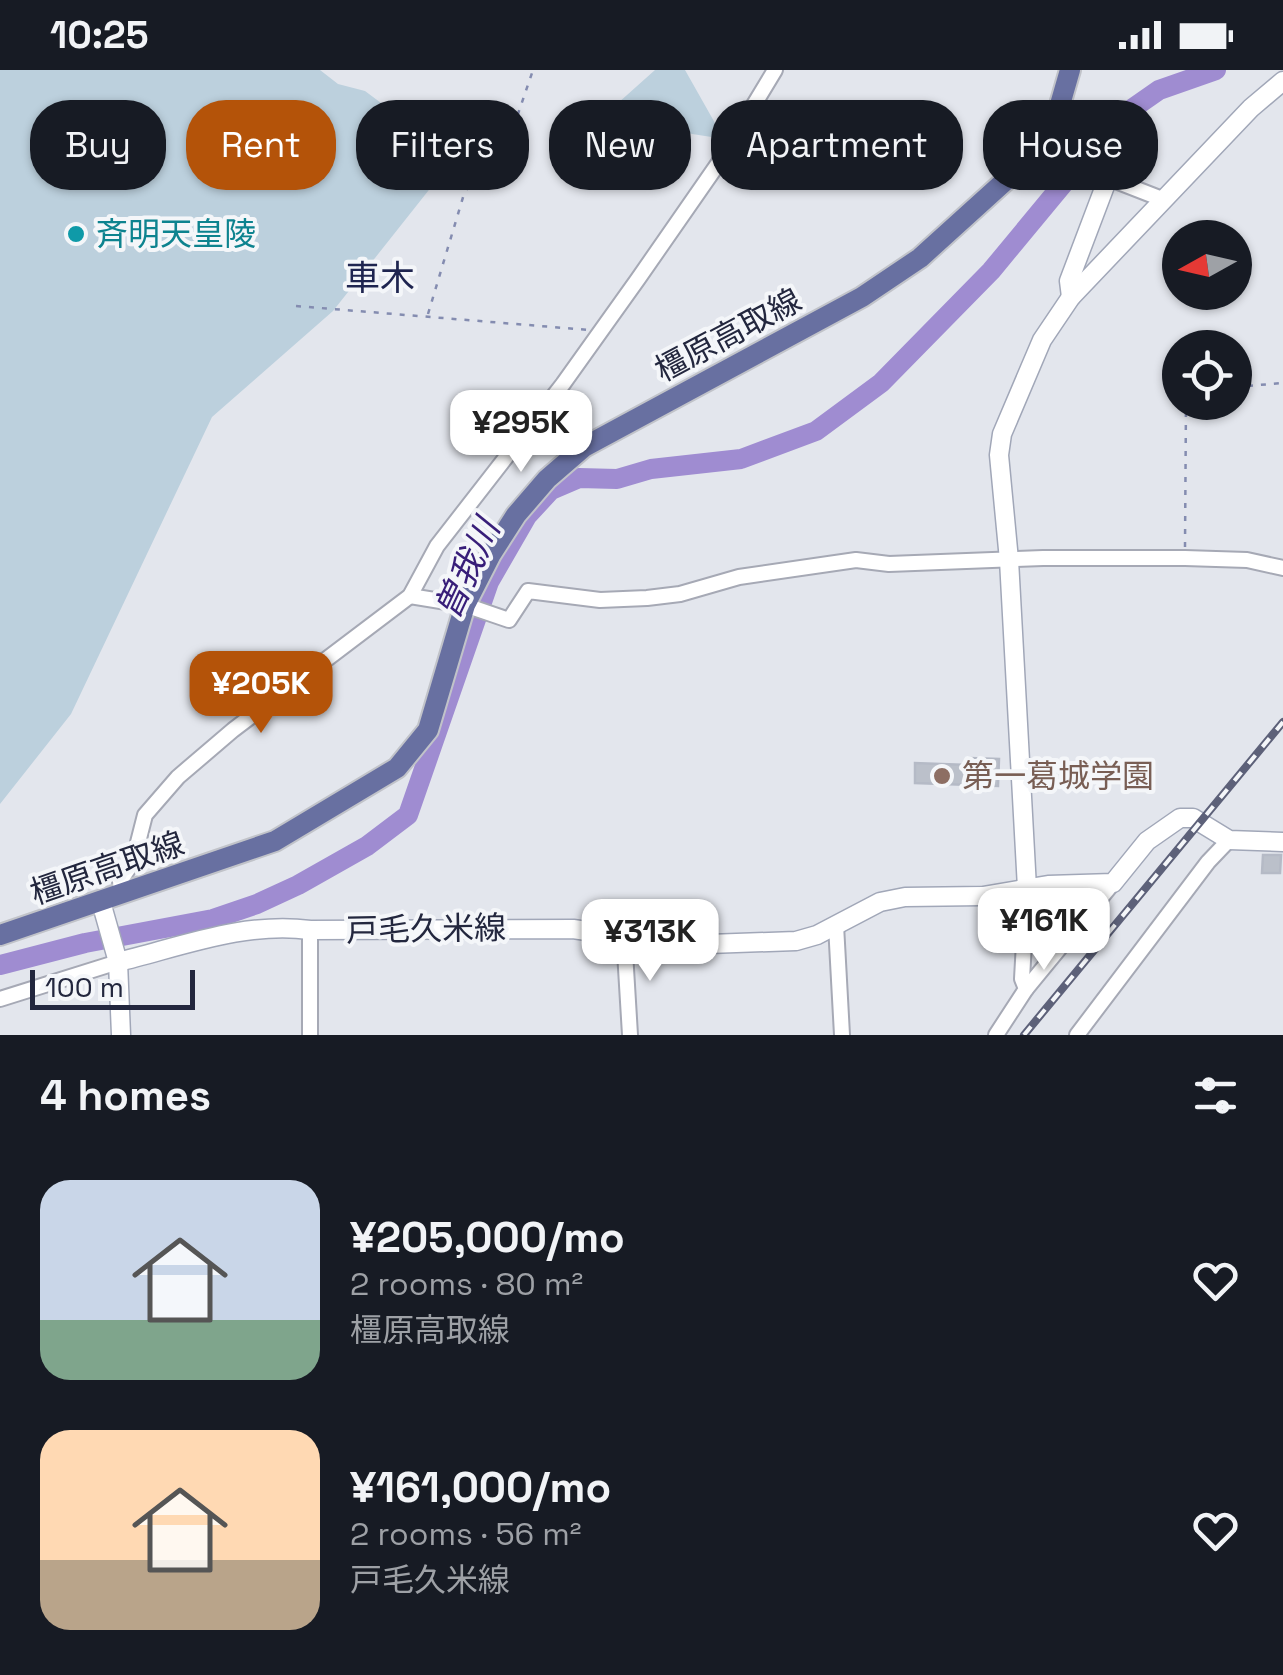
<!DOCTYPE html>
<html lang="en">
<head>
<meta charset="utf-8">
<style>
  :root { --surface:#171b24; --page:#20242c; --text:#f1f3f6; --muted:#9ea1a6; --accent:#b45309 }
  body { margin:0; font-family:"Space Grotesk","Noto Sans JP",sans-serif; background:var(--page); color:var(--text); height:100vh; display:flex; flex-direction:column; font-size:38px; white-space:nowrap }
  * { box-sizing:border-box; margin:0 }
  p { font-size:32px; color:var(--muted) }
  .icon { flex:none; width:55px; height:55px; fill:none; stroke:currentColor; stroke-width:2; stroke-linecap:round; stroke-linejoin:round }
  .map { position:relative; height:965px; overflow:hidden }
  .sheet { display:flex; flex-direction:column; background:var(--surface); flex:1 }
  .sheet>* { flex:none }
  .hud { position:absolute; left:30px; top:30px; width:1225px; height:90px; display:flex; gap:20px }
  .needle { width:65px; rotate:262deg }
  .controls { position:absolute; left:1162px; top:150px; display:grid; gap:20px }
  .controls a { display:grid; place-items:center; width:90px; height:90px; border-radius:50%; background:var(--surface); box-shadow:0 2px 8px #0004; font-size:50px }
  .scale { position:absolute; left:30px; bottom:25px; width:165px; box-sizing:border-box; padding-left:10px; border:5px solid #23273e; border-top:0; font-size:28px; line-height:35px; white-space:nowrap; color:#23273e; -webkit-text-stroke:8px #f4f6f9; paint-order:stroke }
  .price { position:absolute; translate:-50% -85px; padding:0 22px; border-radius:20px; background:#fff; color:#222; font-size:32px; line-height:65px; filter:drop-shadow(0 2px 5px #0008) }
  .price::after { content:''; position:absolute; left:50%; top:60px; width:30px; height:22px; margin-left:-15px; background:inherit; clip-path:polygon(0 0,100% 0,50% 100%) }
  .price.on { background:var(--accent); color:#fff }
  ul { padding:0; list-style:none }
  li { display:flex; align-items:center; gap:30px; height:250px; padding:0 40px }
  li span { display:grid; place-items:center; flex:none; width:280px; height:200px; border-radius:30px; color:#555 }
  li>.icon { margin-inline-start:auto }
  span .icon { width:120px; height:120px; fill:#fffc; stroke-width:1 }
  li b { font-size:42px }
  h2 { display:flex; justify-content:space-between; align-items:center; height:120px; padding:0 40px; font-size:42px }
  .chip { padding:0 35px; border-radius:40px; background:var(--surface); box-shadow:0 2px 8px #0004; font-size:35px; line-height:90px }
  .chip.on { background:var(--accent); color:#fff }
  .status { display:flex; justify-content:space-between; align-items:center; height:70px; padding:0 50px; background:var(--surface); direction:ltr }
  .status svg { height:28px; fill:currentColor }
  .map>svg:first-child { display:block }
  .green { fill:#bcd0dd }
  .lines { fill:none; stroke-linecap:round; stroke-linejoin:round }
  .river { stroke:#9f8cd1; stroke-width:20 }
  .building { fill:#bbc0ca; stroke:#b5bac6; stroke-width:2.5 }
  .street-casing { stroke:#a6a9b5; stroke-width:18 }
  .secondary-casing { stroke:#a1a7b8; stroke-width:21 }
  .primary-casing { stroke:#c1c3c9; stroke-width:24 }
  .path { stroke:#848cb0; stroke-width:2.5; stroke-dasharray:5 8; stroke-linecap:butt }
  .street { stroke:#fff; stroke-width:14 }
  .secondary { stroke:#fff; stroke-width:18 }
  .primary { stroke:#6870a1; stroke-width:20 }
  .rail-casing { stroke:#5d6179; stroke-width:8 }
  .rail { stroke:#f4f6f9; stroke-width:4; stroke-dasharray:11; stroke-linecap:butt }
  .culture-dot { fill:#0f9aa8; stroke:#f4f6f9; stroke-width:4 }
  .education-dot { fill:#8d6e63; stroke:#f4f6f9; stroke-width:4 }
  .labels { text-anchor:middle; dominant-baseline:central; stroke-width:8; stroke-linejoin:round; paint-order:stroke }
  .culture-label { font-size:32px; fill:#0d838f; stroke:#f4f6f9; text-anchor:start }
  .street-label { font-size:32px; fill:#23273e; stroke:#f4f6f9 }
  .education-label { font-size:32px; fill:#785e54; stroke:#f4f6f9; text-anchor:start }
  .neighbourhood-label { font-size:35px; fill:#1f2550; stroke:#f4f6f9 }
  .water-label { font-size:35px; font-style:italic; fill:#381e79; stroke:#f4f6f9 }
</style>
</head>
<body>
<div class="status"><b>10:25</b><svg viewBox="0 0 49 12"><path d="M0 12V9h3v3zM5 12V6h3v6zM10 12V3h3v9zM15 12V0h3v12zM26 1h20v11H26zM47 4h2v5h-2z"/></svg></div>
<div class="map">
<svg width="1283" height="965" viewBox="0 0 1283 965">
  <rect width="100%" height="100%" fill="#e3e6ed"/>
  <g class="green">
    <polygon points="0,0 320,0 338,14 365,21 436,74 436,111 333,241 212,347 71,644 0,734"/>
    <polygon points="655,0 685,0 724,69 686,63 651,83 612,85 581,73 580,67"/>
  </g>
  <g class="lines">
    <polyline class="river" points="0,895 85,873 213,849 257,834 298,815 367,776 408,745 489,512 527,446 551,420 579,408 617,409 651,399 741,389 816,361 881,313 991,201 1116,50 1159,20 1216,0"/>
  </g>
  <g class="building">
    <polygon points="969,688 999,689 998,716 915,713 915,693 969,695"/>
    <polygon points="1263,785 1281,785 1280,803 1262,803"/>
  </g>
  <g class="lines">
    <g class="street-casing">
      <g id="street">
        <polyline points="1108,108 1162,129"/>
        <polyline points="410,526 465,535 509,550 528,521 600,530 647,528 680,524 739,507 856,490 889,494 1043,488 1185,488 1247,490 1283,498"/>
        <polyline points="121,823 120,811 133,792 145,745 178,707 233,660 410,526 437,476 563,314 638,209 720,91 775,0"/>
        <polyline points="836,855 842,965"/>
        <polyline points="310,860 310,965"/>
        <polyline points="624,865 630,965"/>
        <polyline points="1026,919 1113,813"/>
        <polyline points="0,929 118,892"/>
        <polyline points="996,965 1026,919 1022,909 1027,818"/>
        <polyline points="1077,965 1208,792 1229,770"/>
      </g>
    </g>
    <g class="secondary-casing">
      <g id="secondary">
        <polyline points="1053,59 1108,108 1069,211 1071,227"/>
        <polyline points="1027,818 1009,490 999,385 1002,364 1042,270 1071,227 1251,38 1283,11"/>
        <polyline points="101,832 118,892 121,965"/>
        <path d="M118,892C180,877 245,851 310,860L573,859L681,875L796,871L817,865L880,832L905,827L983,826L1048,815L1113,813L1147,771L1180,748H1193L1229,770L1283,772"/>
      </g>
    </g>
    <g class="primary-casing">
      <polyline id="primary" points="0,865 275,771 397,698 428,660 465,535 491,484 516,445 547,409 584,377 862,227 920,188 1026,92 1053,59 1070,0"/>
    </g>
    <g class="path">
      <polyline points="296,236 589,260"/>
      <polyline points="428,244 464,124 492,77 518,44 533,0"/>
      <polyline points="1235,317 1283,313"/>
      <polyline points="1185,477 1186,332"/>
    </g>
    <use href="#street" class="street"/>
    <use href="#secondary" class="secondary"/>
    <use href="#primary" class="primary"/>
    <g class="rail-casing">
      <polyline id="rail" points="1024,965 1283,652"/>
    </g>
    <use href="#rail" class="rail"/>
  </g>
  <circle class="culture-dot" cx="76" cy="164" r="10"/>
  <circle class="education-dot" cx="942" cy="706" r="10"/>
  <g class="labels">
    <g class="culture-label">
      <text x="96" y="164">斉明天皇陵</text>
    </g>
    <g class="street-label">
      <text transform="translate(728 265) rotate(-28)">橿原高取線</text>
      <text transform="translate(107 798) rotate(-19)">橿原高取線</text>
      <text transform="translate(426 859) rotate(-1)">戸毛久米線</text>
    </g>
    <g class="education-label">
      <text x="962" y="706">第一葛城学園</text>
    </g>
    <g class="neighbourhood-label">
      <text x="380" y="208">車木</text>
    </g>
    <g class="water-label">
      <text transform="translate(467 499) rotate(-65)">曽我川</text>
    </g>
  </g>
</svg>
<div class="controls">
<a><svg class="needle" viewBox="-14 -14 28 28"><path d="M0-13l5 13h-10z" fill="#e53935"/><path d="M0 13l5-13h-10z" fill="#9ea1a6"/></svg></a>
<a><svg class="icon" aria-label="locate" viewBox="0 0 24 24"><circle cx="12" cy="12" r="6"/><path d="M12 2v4M12 18v4M2 12h4M18 12h4"/></svg></a>
</div>
<div class="scale">100 m</div>
<b class="price" style="left:521px;top:405px">¥295K</b>
<b class="price on" style="left:261px;top:666px">¥205K</b>
<b class="price" style="left:1044px;top:903px">¥161K</b>
<b class="price" style="left:650px;top:914px">¥313K</b>
<div class="hud">
<a class="chip">Buy</a>
<a class="chip on">Rent</a>
<a class="chip">Filters</a>
<a class="chip">New</a>
<a class="chip">Apartment</a>
<a class="chip">House</a>
</div>
</div>
<section class="sheet">
<h2>4 homes<svg class="icon" aria-label="filters" viewBox="0 0 24 24"><path d="M4 7h16M4 17h16"/><circle cx="9" cy="7" r="2"/><circle cx="15" cy="17" r="2"/></svg></h2>
<ul>
<li><span style="background:linear-gradient(#c9d6e8 70%,#7fa58c 0)"><svg class="icon" aria-label="home" viewBox="0 0 24 24"><path d="M3 11l9-7 9 7M6 9v11h12V9"/></svg></span><div><b>¥205,000/mo</b><p>2 rooms · 80 m²</p><p>橿原高取線</p></div><svg class="icon" aria-label="heart" viewBox="0 0 24 24"><path d="M12 20l-8-8c-3-5 5-10 8-4 3-6 11-1 8 4z"/></svg></li>
<li><span style="background:linear-gradient(#ffd9b3 65%,#b9a48a 0)"><svg class="icon" aria-label="home" viewBox="0 0 24 24"><path d="M3 11l9-7 9 7M6 9v11h12V9"/></svg></span><div><b>¥161,000/mo</b><p>2 rooms · 56 m²</p><p>戸毛久米線</p></div><svg class="icon" aria-label="heart" viewBox="0 0 24 24"><path d="M12 20l-8-8c-3-5 5-10 8-4 3-6 11-1 8 4z"/></svg></li>
</ul>
</section>
</body>
</html>
